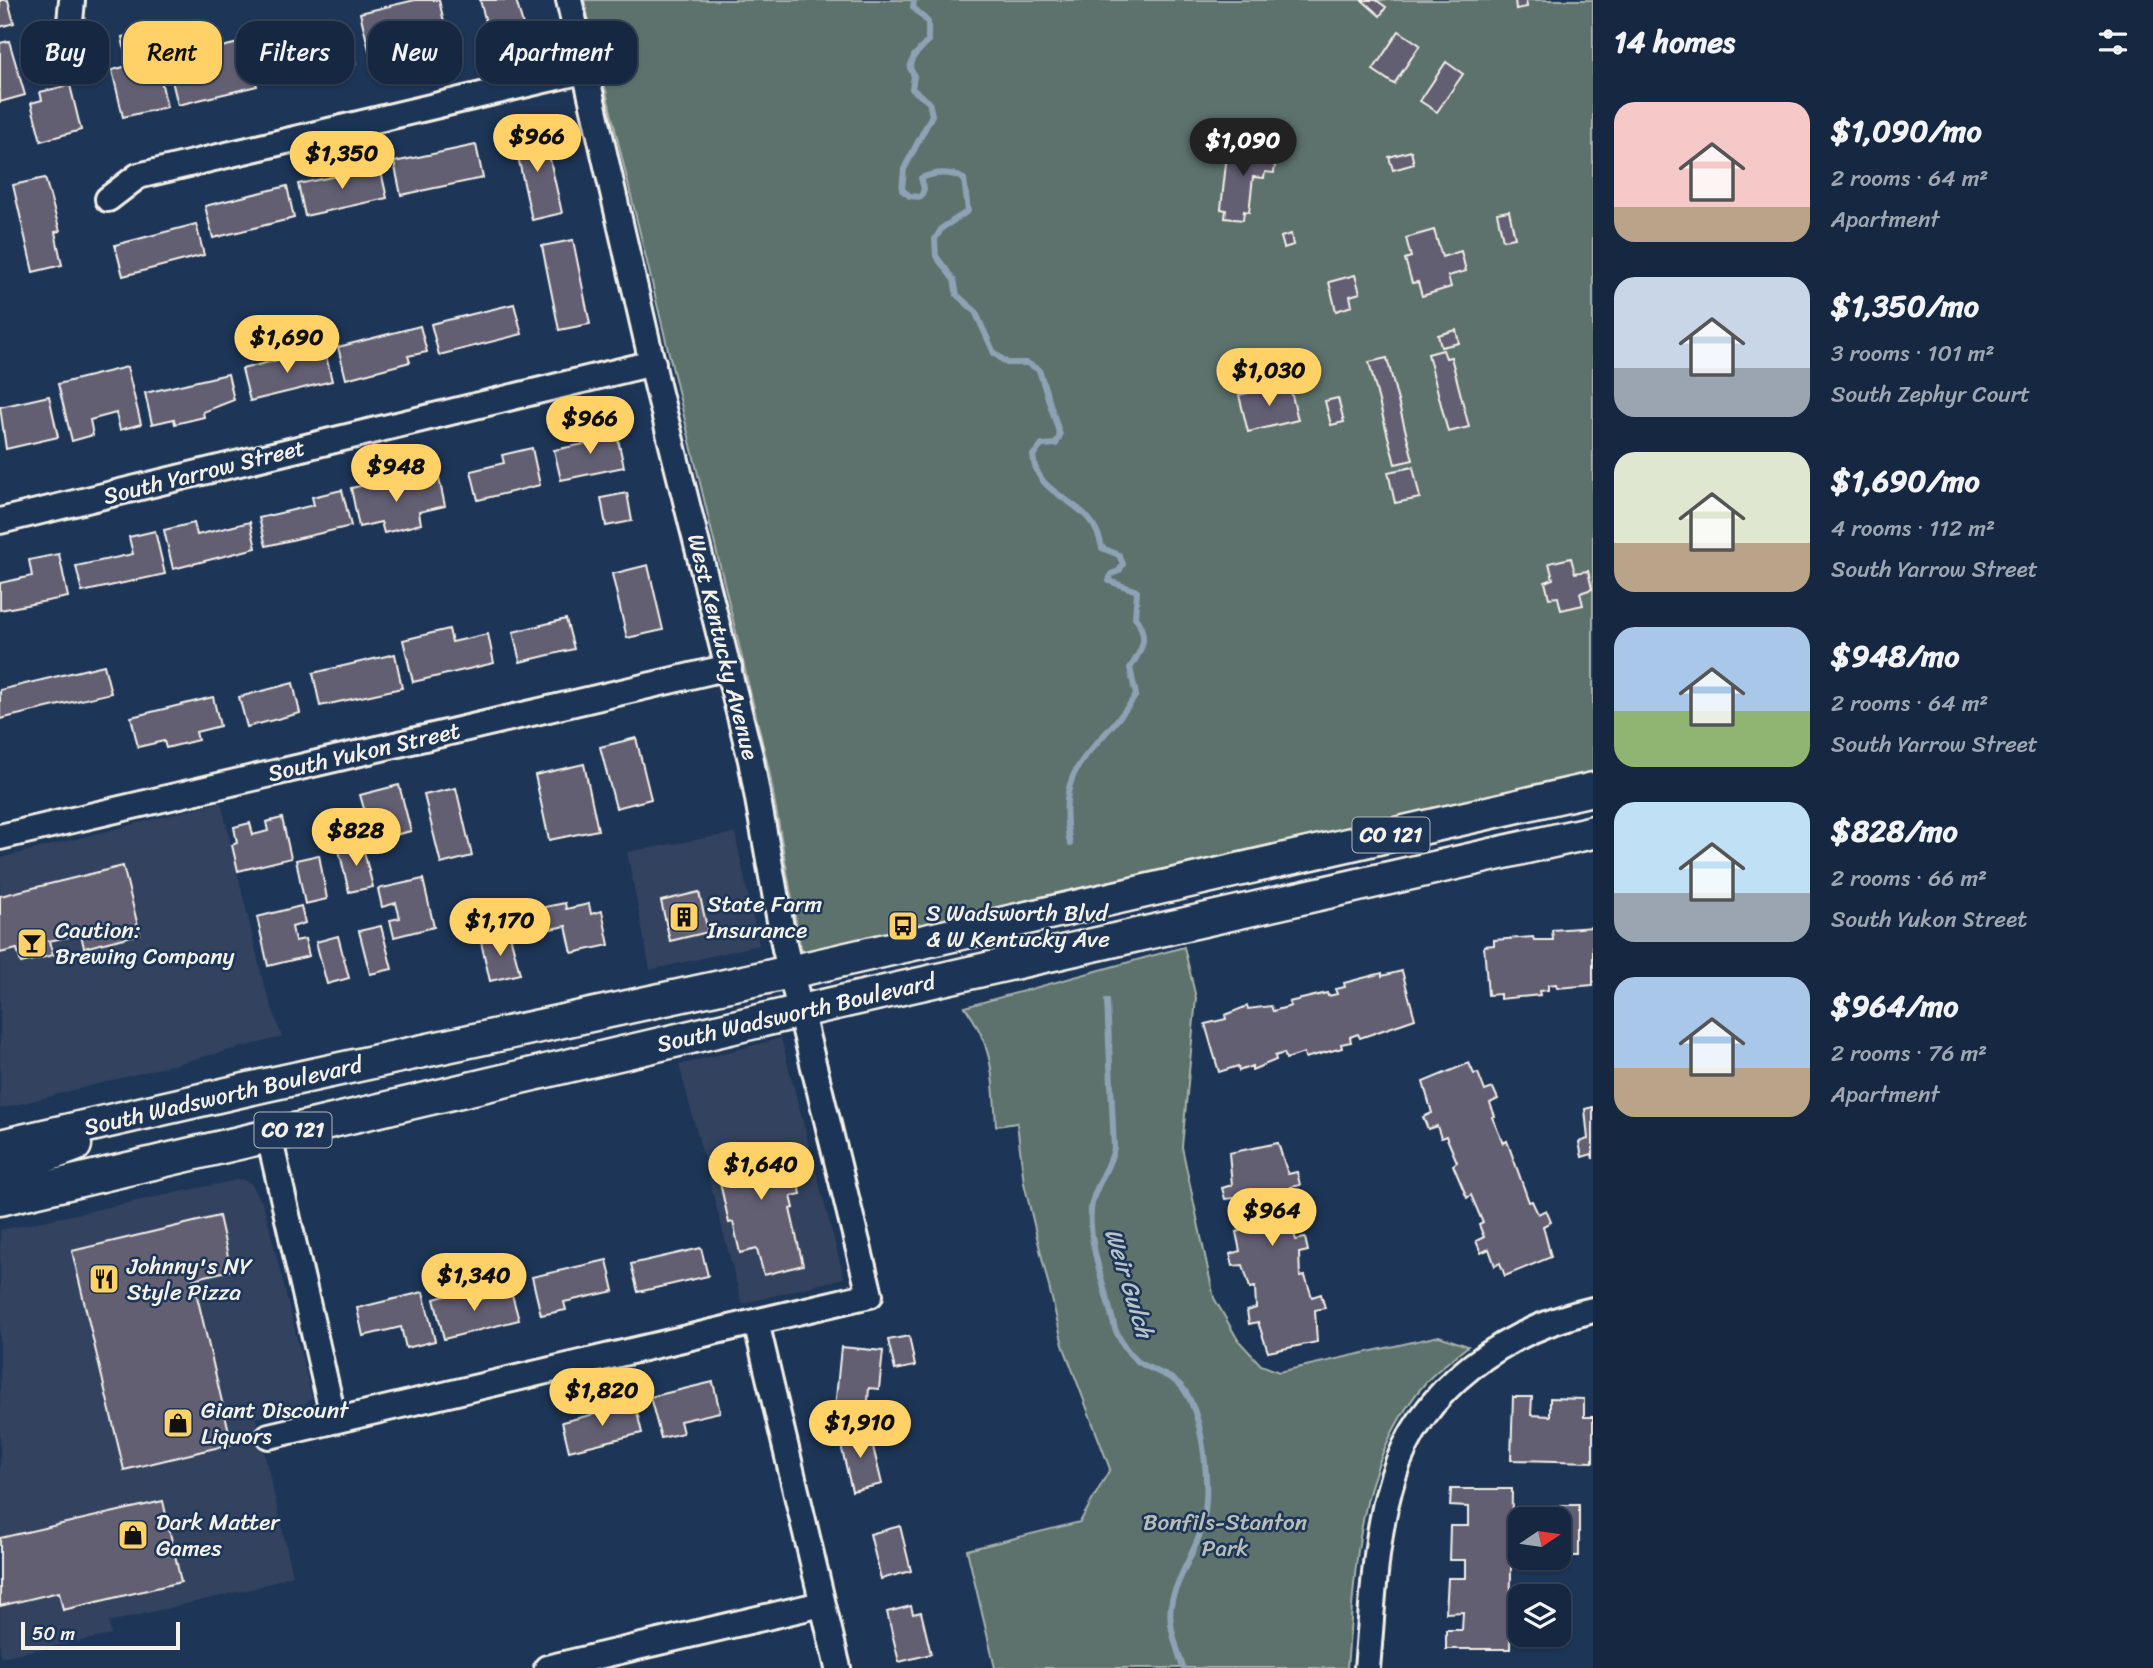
<!DOCTYPE html>
<html lang="en">
<head>
<meta charset="utf-8">
<style>
  :root { --surface:#162841; --page:#23344c; --text:#f1f3f6; --muted:#9ea6b1; --line:#35445a; --accent:#ffd166 }
  body { margin:0; font-family:Sriracha,sans-serif; background:var(--page); color:var(--text); height:100vh; display:flex; flex-direction:column; font-size:26px; white-space:nowrap }
  * { box-sizing:border-box; margin:0 }
  p { font-size:23px; color:var(--muted) }
  .icon { flex:none; width:38px; height:38px; fill:none; stroke:currentColor; stroke-width:2; stroke-linecap:round; stroke-linejoin:round }
  .map { position:relative; flex:1; overflow:hidden }
  .side { display:flex; flex-direction:column; background:var(--surface); width:560px }
  .side>* { flex:none }
  .hud { position:absolute; left:21px; top:21px; width:665px; height:63px; display:flex; gap:14px }
  .needle { width:46px; rotate:77deg }
  .fabs { position:absolute; left:1508px; top:1507px; display:grid; gap:14px }
  .fabs a { display:grid; place-items:center; width:63px; height:63px; border-radius:14px; background:var(--surface); box-shadow:0 2px 5px #0004,0 0 0 2px var(--line); font-size:35px }
  .scale { position:absolute; left:21px; bottom:18px; width:159px; box-sizing:border-box; padding-left:7px; border:4px solid #f4f1e8; border-top:0; font-size:19px; line-height:24px; white-space:nowrap; color:#f4f1e8; -webkit-text-stroke:5px #1d3557; paint-order:stroke }
  .price { position:absolute; translate:-50% -60px; padding:0 16px; border-radius:24px; background:var(--accent); color:#111; font-size:23px; line-height:46px; filter:drop-shadow(0 2px 4px #0008) }
  .price::after { content:''; position:absolute; left:50%; top:42px; width:21px; height:16px; margin-left:-10px; background:inherit; clip-path:polygon(0 0,100% 0,50% 100%) }
  .price.current { background:#222; color:#fff }
  ul { padding:0; list-style:none }
  li { display:flex; align-items:center; gap:21px; height:175px; padding:0 21px }
  li span { display:grid; place-items:center; flex:none; width:196px; height:140px; border-radius:21px; color:#555 }
  li>.icon { margin-inline-start:auto }
  span .icon { width:84px; height:84px; fill:#fffc; stroke-width:1 }
  li b { font-size:30px }
  h2 { display:flex; justify-content:space-between; align-items:center; height:84px; padding:0 21px; font-size:30px }
  .pill { padding:0 24px; border-radius:21px; background:var(--surface); box-shadow:0 2px 5px #0004,0 0 0 2px var(--line); font-size:24px; line-height:63px }
  .pill.current { background:var(--accent); color:#111 }
  main { display:flex; flex:1; min-height:0 }
  .map>svg:first-child { display:block }
  .built { fill:#32425f }
  .green { fill:#5d726d; stroke:#a8b2aa; stroke-width:2 }
  .lines { fill:none; stroke-linecap:round; stroke-linejoin:round }
  .stream { stroke:#8da2b4; stroke-width:6 }
  .building { fill:#645f73; stroke:#f4f1e8; stroke-width:2 }
  .minor-casing { stroke:#f4f1e8; stroke-width:30 }
  .major-casing { stroke:#f4f1e8; stroke-width:37 }
  .minor { stroke:#1d3557; stroke-width:24 }
  .major { stroke:#1d3557; stroke-width:32 }
  .labels { text-anchor:middle; dominant-baseline:central; stroke-width:5; stroke-linejoin:round; paint-order:stroke }
  .shield { fill:#1d3557; stroke:#b4b9bc; stroke-width:2 }
  .shield-label { font-size:21px; font-weight:bold; fill:#f4f1e8 }
  .street-label { font-size:23px; fill:#f4f1e8; stroke:#1d3557 }
  .poi-label { font-size:23px; fill:#f4f1e8; stroke:#1d3557; text-anchor:start }
  .park-label { font-size:23px; fill:#b8beb7; stroke:#1d3557 }
  .water-label { font-size:24px; font-style:italic; fill:#b8c3ca; stroke:#1d3557 }
</style>
</head>
<body>
<main>
<div class="map">
<svg width="1593" height="1668" viewBox="0 0 1593 1668">
  <rect width="100%" height="100%" fill="#1d3557"/>
  <filter id="ink" filterUnits="userSpaceOnUse"><feTurbulence type="fractalNoise" baseFrequency=".0143" numOctaves="2"/><feDisplacementMap in="SourceGraphic" scale="14" xChannelSelector="R" yChannelSelector="G"/><feConvolveMatrix kernelMatrix="1 2 1 2 8 2 1 2 1" color-interpolation-filters="sRGB"/></filter>
  <g filter="url(#ink)">
    <g class="built">
      <polygon points="221,802 263,981 282,1037 0,1109 0,858"/>
      <polygon points="735,833 759,945 650,970 627,852"/>
      <polygon points="781,1038 844,1278 742,1304 679,1065"/>
      <polygon points="241,1179 251,1183 264,1206 312,1398 302,1407 256,1418 293,1575 255,1588 109,1622 111,1635 0,1657 0,1230"/>
    </g>
    <g class="green">
      <polygon points="584,0 1593,0 1593,775 802,956 769,770"/>
      <path d="M1184,947L1196,998L1182,1147L1214,1298L1238,1340L1261,1365L1279,1372L1439,1336L1468,1346C1455,1357 1439,1368 1427,1381C1356,1461 1356,1567 1347,1668H995L967,1550L1080,1522L1110,1469L1063,1345L1024,1183L1017,1123L996,1126C993,1080 994,1046 965,1007Z"/>
    </g>
    <g class="lines">
      <g class="stream">
        <path d="M914,0L913,7L928,22V41L914,56L910,68L914,76L912,89L929,102L932,115L904,169L902,190L910,196L921,197L924,189L921,178C936,172 950,171 964,179L968,211L942,228L935,239L936,256L954,280L957,295L975,311L994,353L1007,363H1027L1039,370L1060,435L1056,444L1042,445L1033,455C1036,502 1093,495 1102,548L1119,555L1123,564L1119,571L1111,574L1109,581L1137,591L1135,617C1150,638 1142,649 1130,668L1136,695C1098,754 1053,760 1070,844"/>
        <path d="M1107,1001L1114,1148C1110,1168 1096,1184 1092,1203C1085,1237 1107,1294 1115,1329C1120,1340 1127,1352 1136,1360C1151,1372 1174,1374 1185,1391C1205,1422 1212,1496 1201,1531C1193,1555 1178,1577 1172,1600C1166,1622 1177,1647 1183,1668"/>
      </g>
    </g>
    <g class="building">
      <polygon points="0,0 8,0 14,23 0,27"/>
      <polygon points="415,0 439,0 448,40 371,58 360,13"/>
      <polygon points="480,0 516,0 523,25 489,34"/>
      <polygon points="1362,0 1376,0 1386,7 1380,16"/>
      <polygon points="1515,0 1526,0 1527,7 1516,9"/>
      <polygon points="328,28 329,33 348,28 356,64 273,83 265,52 284,48 282,39"/>
      <polygon points="150,31 167,107 123,117 112,70 128,66 122,37"/>
      <polygon points="1399,31 1420,45 1394,84 1373,70"/>
      <polygon points="9,41 25,95 0,102 0,43"/>
      <polygon points="247,41 257,86 178,105 167,60"/>
      <polygon points="1446,62 1463,74 1437,112 1420,101"/>
      <polygon points="70,85 81,130 41,141 31,103 42,100 40,92"/>
      <polygon points="543,128 562,213 532,220 513,134"/>
      <polygon points="476,145 483,178 401,195 394,162"/>
      <polygon points="1228,145 1266,149 1266,154 1276,156 1274,173 1265,172 1264,178 1253,177 1249,212 1244,211 1243,220 1225,218 1226,210 1221,209"/>
      <polygon points="1411,151 1414,164 1393,170 1389,157"/>
      <polygon points="380,167 387,198 305,216 298,184"/>
      <polygon points="45,178 60,231 55,232 62,265 33,272 13,185"/>
      <polygon points="287,186 294,218 213,238 205,206"/>
      <polygon points="1509,211 1515,238 1503,240 1497,213"/>
      <polygon points="196,224 204,255 123,276 115,245"/>
      <polygon points="1434,230 1442,257 1461,251 1466,271 1448,276 1451,287 1422,296 1418,282 1412,283 1405,259 1411,257 1406,238"/>
      <polygon points="1291,234 1293,245 1284,248 1281,237"/>
      <polygon points="573,240 590,324 559,330 542,246"/>
      <polygon points="1355,275 1360,293 1350,296 1352,306 1336,311 1329,282"/>
      <polygon points="514,304 522,334 439,355 431,324"/>
      <polygon points="420,326 427,352 408,356 410,362 346,379 338,347"/>
      <polygon points="1456,330 1459,343 1441,347 1438,335"/>
      <polygon points="324,348 332,381 250,401 242,369"/>
      <polygon points="1443,350 1446,358 1451,357 1469,427 1448,432 1428,354"/>
      <polygon points="1387,358 1413,460 1395,464 1369,362"/>
      <polygon points="127,367 141,424 120,430 116,413 90,420 93,435 72,441 58,384"/>
      <polygon points="228,374 234,400 203,412 204,417 175,424 174,419 152,424 145,393"/>
      <polygon points="1289,383 1298,420 1248,432 1239,395"/>
      <polygon points="49,396 58,437 6,449 0,407"/>
      <polygon points="1338,398 1344,422 1331,425 1325,401"/>
      <polygon points="616,430 624,467 561,480 554,450 589,443 587,436"/>
      <polygon points="532,448 540,485 478,500 471,471 504,463 502,455"/>
      <polygon points="1413,467 1420,498 1395,503 1388,472"/>
      <polygon points="439,478 445,506 419,512 421,524 384,533 381,522 359,527 351,488 384,481 386,489"/>
      <polygon points="342,490 351,526 266,546 259,518 314,505 312,497"/>
      <polygon points="627,493 632,521 606,526 601,498"/>
      <polygon points="250,522 256,548 173,569 164,530 194,523 197,535"/>
      <polygon points="155,531 165,574 82,592 76,566 133,554 129,537"/>
      <polygon points="59,554 68,597 0,610 0,583 32,576 29,560"/>
      <polygon points="1571,558 1575,573 1588,571 1592,589 1580,593 1583,605 1561,610 1558,597 1549,598 1545,582 1553,579 1549,563"/>
      <polygon points="648,565 663,630 627,638 612,574"/>
      <polygon points="566,619 574,649 520,662 513,632"/>
      <polygon points="449,629 452,642 488,634 494,663 413,682 403,640"/>
      <polygon points="395,654 402,688 320,706 313,673"/>
      <polygon points="104,665 111,693 0,719 0,690"/>
      <polygon points="293,683 300,713 247,727 239,697"/>
      <polygon points="213,697 220,726 196,732 198,740 166,748 164,741 138,747 131,717"/>
      <polygon points="636,738 651,799 616,808 600,747"/>
      <polygon points="584,764 598,830 549,840 535,775"/>
      <polygon points="399,785 411,831 370,841 367,827 379,824 375,810 365,812 360,795"/>
      <polygon points="456,788 472,856 441,864 424,795"/>
      <polygon points="282,818 291,858 238,871 232,845 237,843 234,827 250,823 253,835 268,831 266,822"/>
      <polygon points="362,844 373,887 349,892 339,850"/>
      <polygon points="319,855 327,899 305,904 296,860"/>
      <polygon points="123,866 140,934 84,948 81,934 49,941 53,955 21,963 17,949 0,953 0,896"/>
      <polygon points="423,879 434,927 394,937 390,920 400,918 396,903 382,907 378,889"/>
      <polygon points="699,892 708,932 670,941 661,901"/>
      <polygon points="565,903 566,909 589,904 591,914 602,911 609,945 572,953 566,926 550,929 545,907"/>
      <polygon points="301,906 305,923 292,927 295,941 305,939 309,956 268,966 257,917"/>
      <polygon points="381,926 392,969 370,974 359,931"/>
      <polygon points="1593,927 1593,985 1557,988 1556,984 1548,985 1548,990 1539,991 1540,995 1500,999 1500,994 1488,995 1484,946 1494,945 1494,940 1533,937 1534,940 1553,940 1552,930"/>
      <polygon points="510,935 520,974 490,981 481,942"/>
      <polygon points="338,936 349,978 327,984 316,942"/>
      <polygon points="1402,971 1415,1019 1360,1038 1358,1034 1350,1037 1351,1042 1341,1044 1342,1048 1305,1058 1304,1053 1286,1059 1284,1053 1275,1056 1276,1060 1252,1070 1252,1066 1239,1071 1238,1066 1219,1072 1205,1024 1226,1019 1225,1015 1247,1006 1248,1009 1271,1006 1273,1011 1291,1006 1289,1002 1327,993 1328,996 1337,994 1335,989 1345,987 1344,983 1382,973 1382,976"/>
      <polygon points="1469,1063 1474,1074 1478,1073 1485,1091 1493,1088 1498,1099 1490,1103 1495,1116 1492,1117 1503,1143 1507,1141 1529,1202 1532,1201 1538,1214 1546,1210 1551,1222 1543,1226 1551,1257 1505,1276 1500,1263 1495,1266 1489,1249 1481,1253 1476,1241 1484,1237 1479,1225 1483,1223 1471,1195 1467,1198 1453,1165 1457,1162 1446,1136 1441,1138 1437,1126 1428,1129 1423,1117 1432,1113 1423,1082"/>
      <polygon points="1593,1107 1593,1159 1592,1154 1582,1157 1579,1142 1588,1139 1585,1109"/>
      <polygon points="743,1143 745,1149 770,1143 771,1148 778,1146 779,1150 790,1148 801,1194 791,1196 794,1208 790,1209 803,1265 764,1275 757,1249 740,1253 733,1222 729,1223 713,1151"/>
      <polygon points="1278,1143 1288,1174 1297,1172 1300,1185 1290,1187 1293,1211 1288,1213 1296,1240 1305,1238 1308,1251 1299,1253 1300,1277 1305,1276 1312,1297 1321,1294 1325,1308 1315,1310 1317,1342 1268,1352 1258,1322 1249,1324 1247,1311 1256,1308 1255,1287 1250,1288 1243,1265 1233,1266 1230,1254 1240,1251 1236,1232 1240,1231 1237,1221 1241,1220 1240,1211 1236,1212 1234,1198 1225,1199 1222,1188 1232,1185 1229,1153"/>
      <polygon points="219,1216 231,1270 193,1279 232,1444 124,1470 72,1251"/>
      <polygon points="701,1248 708,1276 638,1292 631,1264"/>
      <polygon points="607,1260 614,1291 564,1302 566,1310 541,1315 532,1277"/>
      <polygon points="467,1290 470,1302 511,1291 519,1320 444,1339 434,1299"/>
      <polygon points="423,1292 435,1341 406,1348 401,1327 363,1336 357,1308"/>
      <polygon points="909,1336 915,1366 895,1370 888,1340"/>
      <polygon points="841,1347 883,1351 879,1389 869,1388 867,1412 835,1409"/>
      <polygon points="713,1382 720,1412 680,1421 683,1433 661,1438 650,1397"/>
      <polygon points="1513,1397 1532,1397 1531,1415 1550,1416 1550,1398 1584,1399 1584,1417 1593,1417 1593,1462 1511,1460"/>
      <polygon points="635,1404 642,1433 569,1451 562,1422"/>
      <polygon points="869,1430 882,1484 852,1491 839,1437"/>
      <polygon points="1451,1489 1512,1489 1510,1649 1446,1649 1446,1630 1462,1630 1463,1612 1446,1613 1448,1578 1466,1578 1466,1560 1449,1560 1450,1526 1468,1526 1468,1507 1450,1506"/>
      <polygon points="163,1501 181,1582 63,1610 59,1592 0,1606 0,1538"/>
      <rect x="1561" y="1505" width="18" height="51"/>
      <polygon points="900,1526 911,1571 881,1579 870,1534"/>
      <rect x="1536" y="1587" width="19" height="9"/>
      <polygon points="911,1606 913,1614 921,1612 931,1654 899,1662 887,1612"/>
      <polygon points="1535,1634 1555,1634 1555,1641 1535,1640"/>
    </g>
    <g class="lines">
      <g class="minor-casing">
        <g id="minor">
          <polyline points="69,34 72,0"/>
          <polyline points="108,199 138,176 587,70"/>
          <polyline points="0,521 653,363"/>
          <polyline points="0,837 729,667"/>
          <polyline points="269,1136 334,1420"/>
          <polyline points="756,1322 838,1668"/>
          <polyline points="269,1436 870,1295 785,949 751,760 658,389 569,0"/>
          <polyline points="547,1668 822,1604"/>
          <path d="M1367,1668C1373,1605 1374,1538 1393,1477C1421,1387 1505,1330 1593,1310"/>
        </g>
      </g>
      <g class="major-casing">
        <g id="major">
          <polyline points="0,1146 266,1085 790,972 1593,789"/>
          <polyline points="0,1173 75,1145"/>
          <polyline points="0,1199 823,1006 1593,832"/>
        </g>
      </g>
      <use href="#minor" class="minor"/>
      <use href="#major" class="major"/>
    </g>
  </g>
  <defs>
    <g id="building-square" transform="scale(1.575)"><rect x="-9" y="-9" width="18" height="18" rx="4" fill="#ffd166" stroke="#1d3557"/><path d="M-4-6H4V6H1V3H-1V6H-4ZM-2.5-4.3h1.7v1.8h-1.7ZM.8-4.3h1.7v1.8H.8ZM-2.5-1h1.7V.8h-1.7ZM.8-1h1.7V.8H.8Z" fill="#111"/></g>
    <g id="bus-square" transform="scale(1.575)"><rect x="-9" y="-9" width="18" height="18" rx="4" fill="#ffd166" stroke="#1d3557"/><path d="M-5-6H5V4H4V6H2V4H-2V6H-4V4H-5ZM-3.5-4V0h7V-4ZM-3.5 1.2v1.5H-2V1.2ZM2 1.2v1.5H3.5V1.2Z" fill="#111"/></g>
    <g id="bar-square" transform="scale(1.575)"><rect x="-9" y="-9" width="18" height="18" rx="4" fill="#ffd166" stroke="#1d3557"/><path d="M-6-5H6L.8 .8V4.5H3.5V6h-7V4.5H-.8V.8Z" fill="#111"/></g>
    <g id="restaurant-square" transform="scale(1.575)"><rect x="-9" y="-9" width="18" height="18" rx="4" fill="#ffd166" stroke="#1d3557"/><path d="M-5-6h1v4h1v-4h1v4h1v-4h1v5L-1.5 .5V6h-2V.5L-5-1ZM5-6V6H3V1.5H1.5Q1.5-4 5-6Z" fill="#111"/></g>
    <g id="shop-square" transform="scale(1.575)"><rect x="-9" y="-9" width="18" height="18" rx="4" fill="#ffd166" stroke="#1d3557"/><path d="M-5-2.5h2.3a2.7 3.5 0 0 1 5.4 0H5L5.5 6h-11ZM-1.5-2.5h3a1.5 2.3 0 0 0-3 0Z" fill="#111"/></g>
  </defs>
  <g fill-rule="evenodd">
    <use href="#building-square" x="684" y="917"/>
    <use href="#bus-square" x="903" y="926"/>
    <use href="#bar-square" x="32" y="943"/>
    <use href="#restaurant-square" x="104" y="1279"/>
    <use href="#shop-square" x="178" y="1423"/>
    <use href="#shop-square" x="133" y="1535"/>
  </g>
  <g class="labels">
    <g class="shield">
      <rect x="1352.5" y="817.5" width="77" height="35" rx="5"/>
      <rect x="254.5" y="1112.5" width="77" height="35" rx="5"/>
    </g>
    <g class="shield-label">
      <text x="1391" y="835">CO 121</text>
      <text x="293" y="1130">CO 121</text>
    </g>
    <g class="street-label">
      <text transform="translate(204 472) rotate(-14)">South Yarrow Street</text>
      <text transform="translate(723 647) rotate(76)">West Kentucky Avenue</text>
      <text transform="translate(364 752) rotate(-13)">South Yukon Street</text>
      <text transform="translate(796 1013) rotate(-13)">South Wadsworth Boulevard</text>
      <text transform="translate(223 1096) rotate(-13)">South Wadsworth Boulevard</text>
    </g>
    <g class="poi-label">
      <text x="707" y="904">State Farm<tspan x="707" dy="26">Insurance</tspan></text>
      <text x="926" y="913">S Wadsworth Blvd<tspan x="926" dy="26">&amp; W Kentucky Ave</tspan></text>
      <text x="55" y="930">Caution:<tspan x="55" dy="26">Brewing Company</tspan></text>
      <text x="127" y="1266">Johnny's NY<tspan x="127" dy="26">Style Pizza</tspan></text>
      <text x="201" y="1410">Giant Discount<tspan x="201" dy="26">Liquors</tspan></text>
      <text x="156" y="1522">Dark Matter<tspan x="156" dy="26">Games</tspan></text>
    </g>
    <g class="park-label">
      <text x="1225" y="1522">Bonfils-Stanton<tspan x="1225" dy="26">Park</tspan></text>
    </g>
    <g class="water-label">
      <text transform="translate(1129 1283) rotate(73)">Weir Gulch</text>
    </g>
  </g>
</svg>
<div class="fabs">
<a><svg class="needle" viewBox="-14 -14 28 28"><path d="M0-13l5 13h-10z" fill="#e53935"/><path d="M0 13l5-13h-10z" fill="#9ea6b1"/></svg></a>
<a><svg class="icon" aria-label="layers" viewBox="0 0 24 24"><path d="M12 4l9 5-9 5-9-5zM3 14l9 5 9-5"/></svg></a>
</div>
<div class="scale">50 m</div>
<b class="price" style="left:537px;top:174px">$966</b>
<b class="price current" style="left:1243px;top:178px">$1,090</b>
<b class="price" style="left:342px;top:191px">$1,350</b>
<b class="price" style="left:287px;top:375px">$1,690</b>
<b class="price" style="left:1269px;top:408px">$1,030</b>
<b class="price" style="left:590px;top:456px">$966</b>
<b class="price" style="left:396px;top:504px">$948</b>
<b class="price" style="left:356px;top:868px">$828</b>
<b class="price" style="left:500px;top:958px">$1,170</b>
<b class="price" style="left:761px;top:1202px">$1,640</b>
<b class="price" style="left:1272px;top:1248px">$964</b>
<b class="price" style="left:474px;top:1313px">$1,340</b>
<b class="price" style="left:602px;top:1428px">$1,820</b>
<b class="price" style="left:860px;top:1460px">$1,910</b>
<div class="hud">
<a class="pill">Buy</a>
<a class="pill current">Rent</a>
<a class="pill">Filters</a>
<a class="pill">New</a>
<a class="pill">Apartment</a>
</div>
</div>
<section class="side">
<h2>14 homes<svg class="icon" aria-label="filters" viewBox="0 0 24 24"><path d="M4 7h16M4 17h16"/><circle cx="9" cy="7" r="2"/><circle cx="15" cy="17" r="2"/></svg></h2>
<ul>
<li><span style="background:linear-gradient(#f6c9c9 75%,#b9a48a 0)"><svg class="icon" aria-label="home" viewBox="0 0 24 24"><path d="M3 11l9-7 9 7M6 9v11h12V9"/></svg></span><div><b>$1,090/mo</b><p>2 rooms · 64 m²</p><p>Apartment</p></div></li>
<li><span style="background:linear-gradient(#c9d6e8 65%,#9aa5b1 0)"><svg class="icon" aria-label="home" viewBox="0 0 24 24"><path d="M3 11l9-7 9 7M6 9v11h12V9"/></svg></span><div><b>$1,350/mo</b><p>3 rooms · 101 m²</p><p>South Zephyr Court</p></div></li>
<li><span style="background:linear-gradient(#dfe7d0 65%,#b9a48a 0)"><svg class="icon" aria-label="home" viewBox="0 0 24 24"><path d="M3 11l9-7 9 7M6 9v11h12V9"/></svg></span><div><b>$1,690/mo</b><p>4 rooms · 112 m²</p><p>South Yarrow Street</p></div></li>
<li><span style="background:linear-gradient(#a9c7e8 60%,#8fb573 0)"><svg class="icon" aria-label="home" viewBox="0 0 24 24"><path d="M3 11l9-7 9 7M6 9v11h12V9"/></svg></span><div><b>$948/mo</b><p>2 rooms · 64 m²</p><p>South Yarrow Street</p></div></li>
<li><span style="background:linear-gradient(#bfe0f5 65%,#9aa5b1 0)"><svg class="icon" aria-label="home" viewBox="0 0 24 24"><path d="M3 11l9-7 9 7M6 9v11h12V9"/></svg></span><div><b>$828/mo</b><p>2 rooms · 66 m²</p><p>South Yukon Street</p></div></li>
<li><span style="background:linear-gradient(#a9c7e8 65%,#b9a48a 0)"><svg class="icon" aria-label="home" viewBox="0 0 24 24"><path d="M3 11l9-7 9 7M6 9v11h12V9"/></svg></span><div><b>$964/mo</b><p>2 rooms · 76 m²</p><p>Apartment</p></div></li>
</ul>
</section>
</main>
</body>
</html>
